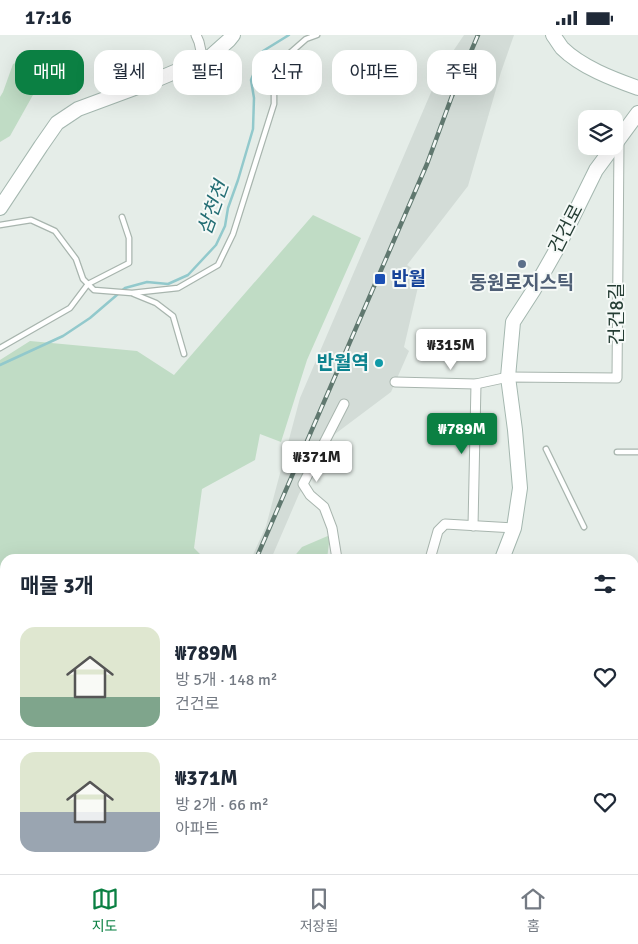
<!DOCTYPE html>
<html lang="ko">
<head>
<meta charset="utf-8">
<style>
  :root { --surface:#fff; --page:#f6f6f7; --text:#1f2937; --muted:#747a83; --line:#e0e1e3; --accent:#0b8043 }
  body { margin:0; font-family:Signika,"Noto Sans KR",sans-serif; background:var(--page); color:var(--text); height:100vh; display:flex; flex-direction:column; font-size:19px; white-space:nowrap }
  * { box-sizing:border-box; margin:0 }
  p { font-size:16px; color:var(--muted) }
  .icon { flex:none; width:28px; height:28px; fill:none; stroke:currentColor; stroke-width:2; stroke-linecap:round; stroke-linejoin:round }
  .map { position:relative; flex:1; overflow:hidden }
  .drawer { position:absolute; left:0px; top:519px; width:639px; height:321px; display:flex; flex-direction:column; background:var(--surface); border-radius:15px 15px 0 0; box-shadow:0 5px 20px #0002 }
  .drawer>* { flex:none }
  .top-card { position:absolute; left:15px; top:15px; width:609px; height:45px; display:flex; gap:10px }
  .buttons { position:absolute; left:578px; top:75px; display:grid; gap:10px }
  .buttons a { display:grid; place-items:center; width:45px; height:45px; border-radius:10px; background:var(--surface); box-shadow:0 5px 20px #0002; font-size:25px }
  .price { position:absolute; translate:-50% -42px; padding:0 11px; border-radius:5px; background:#fff; color:#222; font-size:16px; line-height:32px; filter:drop-shadow(0 1px 2px #0008) }
  .price::after { content:''; position:absolute; left:50%; top:30px; width:15px; height:11px; margin-left:-8px; background:inherit; clip-path:polygon(0 0,100% 0,50% 100%) }
  .price.selected { background:var(--accent); color:#fff }
  ul { padding:0; list-style:none }
  li { display:flex; align-items:center; gap:15px; height:125px; padding:0 20px }
  li+li { border-top:1px solid var(--line) }
  li span { display:grid; place-items:center; flex:none; width:140px; height:100px; border-radius:15px; color:#555 }
  li>.icon { margin-inline-start:auto }
  span .icon { width:60px; height:60px; fill:#fffc; stroke-width:1 }
  li b { font-size:21px }
  h2 { display:flex; justify-content:space-between; align-items:center; height:60px; padding:0 20px; font-size:21px }
  .pill { padding:0 18px; border-radius:15px; background:var(--surface); box-shadow:0 5px 20px #0002; font-size:18px; line-height:45px }
  .pill.selected { background:var(--accent); color:#fff }
  .status { display:flex; justify-content:space-between; align-items:center; height:35px; padding:0 25px; background:var(--surface); direction:ltr }
  .status svg { height:14px; fill:currentColor }
  .menu { display:flex; justify-content:space-around; align-items:center; height:70px; border-top:1px solid var(--line); background:var(--surface); font-size:14px; color:var(--muted) }
  .menu a { display:grid; justify-items:center; gap:2px }
  .menu .selected { color:var(--accent) }
  .map>svg:first-child { display:block }
  .built { fill:#d3dcd7 }
  .green { fill:#c0dcc5 }
  .lines { fill:none; stroke-linecap:round; stroke-linejoin:round }
  .stream { stroke:#92c9cc; stroke-width:2.5 }
  .lane-casing { stroke:#a8b5ae; stroke-width:7 }
  .street-casing { stroke:#a8b5ae; stroke-width:11 }
  .secondary-casing { stroke:#a4b7af; stroke-width:16 }
  .lane { stroke:#fff; stroke-width:4.5 }
  .street { stroke:#fff; stroke-width:9 }
  .secondary { stroke:#fff; stroke-width:14 }
  .rail-casing { stroke:#60786f; stroke-width:4.5 }
  .rail { stroke:#f5f9f7; stroke-width:2.5; stroke-dasharray:8; stroke-linecap:butt }
  .service-dot { fill:#5c6f8a; stroke:#f5f9f7; stroke-width:2 }
  .transit-dot { fill:#1a4fb4; stroke:#f5f9f7; stroke-width:2 }
  .culture-dot { fill:#0f9aa8; stroke:#f5f9f7; stroke-width:2 }
  .labels { text-anchor:middle; dominant-baseline:central; stroke-width:4; stroke-linejoin:round; paint-order:stroke }
  .street-label { font-size:19px; fill:#253d34; stroke:#f5f9f7 }
  .transit-label { font-size:19px; font-weight:bold; fill:#164399; stroke:#f5f9f7; text-anchor:start }
  .service-label { font-size:19px; font-weight:bold; fill:#4e5e75; stroke:#f5f9f7 }
  .culture-label { font-size:19px; font-weight:bold; fill:#0d838f; stroke:#f5f9f7; text-anchor:end }
  .water-label { font-size:20px; font-style:italic; fill:#246e74; stroke:#f5f9f7 }
</style>
</head>
<body>
<div class="status"><b>17:16</b><svg viewBox="0 0 49 12"><path d="M0 12V9h3v3zM5 12V6h3v6zM10 12V3h3v9zM15 12V0h3v12zM26 1h20v11H26zM47 4h2v5h-2z"/></svg></div>
<div class="map">
<svg width="638" height="839" viewBox="0 0 638 839">
  <rect width="100%" height="100%" fill="#e5ede8"/>
  <g class="built">
    <polygon points="464,0 514,0 501,37 468,151 407,230 421,239 404,312 409,316 391,357 335,399 299,459 271,524 251,524 266,491 300,363 441,34"/>
    <polygon points="550,835 605,835 605,839 548,839"/>
  </g>
  <g class="green">
    <polygon points="27,23 47,44 38,51 10,101 0,107 0,62 3,57 13,29"/>
    <polygon points="313,180 361,203 307,325 281,407 260,399 255,425 202,454 194,513 205,524 5,524 5,835 26,835 24,839 0,839 0,325 30,306 137,316 174,340"/>
    <polygon points="330,500 327,524 292,524 302,512"/>
    <polygon points="141,835 397,835 397,839 139,839"/>
  </g>
  <g class="lines">
    <polyline class="stream" points="0,330 63,301 90,283 125,253 147,247 168,249 188,240 216,210 225,191 228,173 238,145 253,94 254,63 251,45 263,16 289,0"/>
    <g class="lane-casing">
      <g id="lane">
        <polyline points="0,190 31,185 55,196 76,224 83,244 94,255 132,258 178,253 218,230 233,199 274,69 274,32 306,4 317,0"/>
        <polyline points="134,259 156,268 173,281 184,319"/>
        <polyline points="0,313 70,273 88,249 129,228 129,203 122,182"/>
        <polyline points="546,414 584,492"/>
        <polyline points="617,417 638,417"/>
        <polyline points="634,708 638,704"/>
      </g>
    </g>
    <g class="street-casing">
      <g id="street">
        <polyline points="196,0 199,7 203,25"/>
        <polyline points="395,347 476,349 508,342 617,343 619,106"/>
        <polyline points="473,491 476,349"/>
        <polyline points="337,524 332,493 324,472 310,460 303,449 344,369"/>
        <polyline points="430,524 438,496 445,489 514,493"/>
        <polyline points="634,640 638,640"/>
        <polyline points="634,805 638,805"/>
        <polyline points="414,835 414,839"/>
      </g>
    </g>
    <g class="secondary-casing">
      <g id="secondary">
        <path d="M553,0C556,4 559,9 562,13C581,32 613,44 638,53"/>
        <polyline points="0,173 41,111 57,88 78,74 151,47 210,22 229,5 233,0"/>
        <polyline points="502,524 514,493 520,453 515,395 508,342 513,287 533,256 558,212 596,135 638,78"/>
        <polyline points="476,835 476,839"/>
      </g>
    </g>
    <use href="#lane" class="lane"/>
    <use href="#street" class="street"/>
    <use href="#secondary" class="secondary"/>
    <g class="rail-casing">
      <g id="rail">
        <polyline points="256,524 427,129 452,61 478,0"/>
        <polyline points="114,839 116,835"/>
      </g>
    </g>
    <use href="#rail" class="rail"/>
  </g>
  <circle class="service-dot" cx="522" cy="229" r="5"/>
  <rect class="transit-dot" x="374" y="238" width="12" height="12" rx="2.5"/>
  <circle class="culture-dot" cx="379" cy="328" r="5"/>
  <g class="labels">
    <g class="street-label">
      <text transform="translate(566 194) rotate(-63)">건건로</text>
      <text transform="translate(617 279) rotate(-90)">건건8길</text>
    </g>
    <g class="transit-label">
      <text x="391" y="244">반월</text>
    </g>
    <g class="service-label">
      <text x="522" y="248">동원로지스틱</text>
    </g>
    <g class="culture-label">
      <text x="369" y="328">반월역</text>
    </g>
    <g class="water-label">
      <text transform="translate(213 173) rotate(-70)">삼천천</text>
    </g>
  </g>
</svg>
<div class="buttons">
<a><svg class="icon" aria-label="layers" viewBox="0 0 24 24"><path d="M12 4l9 5-9 5-9-5zM3 14l9 5 9-5"/></svg></a>
</div>
<b class="price" style="left:451px;top:336px">₩315M</b>
<b class="price selected" style="left:462px;top:420px">₩789M</b>
<b class="price" style="left:317px;top:448px">₩371M</b>
<div class="top-card">
<a class="pill selected">매매</a>
<a class="pill">월세</a>
<a class="pill">필터</a>
<a class="pill">신규</a>
<a class="pill">아파트</a>
<a class="pill">주택</a>
</div>
<section class="drawer">
<h2>매물 3개<svg class="icon" aria-label="filters" viewBox="0 0 24 24"><path d="M4 7h16M4 17h16"/><circle cx="9" cy="7" r="2"/><circle cx="15" cy="17" r="2"/></svg></h2>
<ul>
<li><span style="background:linear-gradient(#dfe7d0 70%,#7fa58c 0)"><svg class="icon" aria-label="home" viewBox="0 0 24 24"><path d="M3 11l9-7 9 7M6 9v11h12V9"/></svg></span><div><b>₩789M</b><p>방 5개 · 148 m²</p><p>건건로</p></div><svg class="icon" aria-label="heart" viewBox="0 0 24 24"><path d="M12 20l-8-8c-3-5 5-10 8-4 3-6 11-1 8 4z"/></svg></li>
<li><span style="background:linear-gradient(#dfe7d0 60%,#9aa5b1 0)"><svg class="icon" aria-label="home" viewBox="0 0 24 24"><path d="M3 11l9-7 9 7M6 9v11h12V9"/></svg></span><div><b>₩371M</b><p>방 2개 · 66 m²</p><p>아파트</p></div><svg class="icon" aria-label="heart" viewBox="0 0 24 24"><path d="M12 20l-8-8c-3-5 5-10 8-4 3-6 11-1 8 4z"/></svg></li>
</ul>
</section>
</div>
<nav class="menu">
<a class="selected"><svg class="icon" aria-label="map" viewBox="0 0 24 24"><path d="M3 6l6-2 6 2 6-2v14l-6 2-6-2-6 2zM9 4v14M15 6v14"/></svg>지도</a>
<a><svg class="icon" aria-label="saved" viewBox="0 0 24 24"><path d="M7 4h10v16l-5-4-5 4z"/></svg>저장됨</a>
<a><svg class="icon" aria-label="home" viewBox="0 0 24 24"><path d="M3 11l9-7 9 7M6 9v11h12V9"/></svg>홈</a>
</nav>
</body>
</html>
